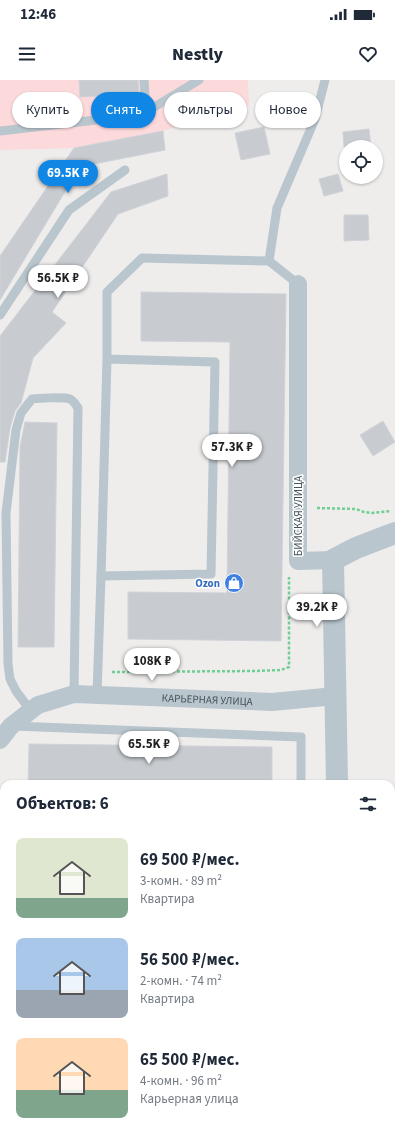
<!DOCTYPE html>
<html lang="ru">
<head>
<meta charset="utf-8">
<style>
  :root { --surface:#fff; --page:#f2f2f3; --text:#1f2937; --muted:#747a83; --accent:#1086e5 }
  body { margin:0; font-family:"Source Sans 3",sans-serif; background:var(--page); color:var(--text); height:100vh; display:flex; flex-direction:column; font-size:15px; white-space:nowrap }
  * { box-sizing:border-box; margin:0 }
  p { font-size:13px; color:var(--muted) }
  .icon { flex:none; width:22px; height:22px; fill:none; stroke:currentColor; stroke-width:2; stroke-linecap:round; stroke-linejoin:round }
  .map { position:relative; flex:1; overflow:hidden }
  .side { position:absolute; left:0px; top:700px; width:395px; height:356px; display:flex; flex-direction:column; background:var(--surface); border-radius:12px 12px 0 0; box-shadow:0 1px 3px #0004 }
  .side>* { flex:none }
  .hud { position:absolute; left:12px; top:12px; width:371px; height:36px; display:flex; gap:8px }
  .controls { position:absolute; left:339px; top:60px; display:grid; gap:8px }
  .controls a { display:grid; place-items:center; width:44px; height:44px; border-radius:50%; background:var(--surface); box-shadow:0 1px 3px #0004; font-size:20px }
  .price { position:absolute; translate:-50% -34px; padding:0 9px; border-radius:14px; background:#fff; color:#222; font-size:13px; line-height:26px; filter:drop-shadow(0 1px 2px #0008) }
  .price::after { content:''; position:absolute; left:50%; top:24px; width:12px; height:9px; margin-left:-6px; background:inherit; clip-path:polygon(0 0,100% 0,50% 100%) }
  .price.selected { background:var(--accent); color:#fff }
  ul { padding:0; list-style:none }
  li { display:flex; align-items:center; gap:12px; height:100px; padding:0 16px }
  li span { display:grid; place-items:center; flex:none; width:112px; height:80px; border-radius:8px; color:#555 }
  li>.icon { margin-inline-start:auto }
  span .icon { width:48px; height:48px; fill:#fffc; stroke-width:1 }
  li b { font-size:17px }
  h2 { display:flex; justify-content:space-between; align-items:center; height:48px; padding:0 16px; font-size:17px }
  .chip { padding:0 14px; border-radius:18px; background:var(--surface); box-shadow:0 1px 3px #0004; font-size:14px; line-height:36px }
  .chip.selected { background:var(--accent); color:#fff }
  .status { display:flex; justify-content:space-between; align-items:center; height:28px; padding:0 20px; background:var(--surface); direction:ltr }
  .status svg { height:11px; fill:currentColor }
  header { display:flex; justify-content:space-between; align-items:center; height:52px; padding:0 16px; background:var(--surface); font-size:18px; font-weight:800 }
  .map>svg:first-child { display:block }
  .medical { fill:#fcd9da }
  .building { fill:#c8ccd1; stroke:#cfd3d8 }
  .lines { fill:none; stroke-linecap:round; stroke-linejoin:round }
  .path { stroke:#6dcf93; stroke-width:2.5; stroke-dasharray:3 2; stroke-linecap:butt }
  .service { stroke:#b9c6cd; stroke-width:9 }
  .minor { stroke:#b9c6cd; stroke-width:18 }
  .tertiary { stroke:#b9c6cd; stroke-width:22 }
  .labels { text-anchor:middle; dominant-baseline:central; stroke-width:3; stroke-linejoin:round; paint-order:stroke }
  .street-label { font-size:11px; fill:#44525a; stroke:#fff }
  .shop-label { font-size:11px; font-weight:bold; fill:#366cbe; stroke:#fff; text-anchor:end }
</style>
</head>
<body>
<div class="status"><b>12:46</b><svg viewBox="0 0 49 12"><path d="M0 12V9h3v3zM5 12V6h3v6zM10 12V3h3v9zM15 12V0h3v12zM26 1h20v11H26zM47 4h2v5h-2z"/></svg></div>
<header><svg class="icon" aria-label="menu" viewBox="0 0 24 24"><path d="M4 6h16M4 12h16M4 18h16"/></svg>Nestly<svg class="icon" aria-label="heart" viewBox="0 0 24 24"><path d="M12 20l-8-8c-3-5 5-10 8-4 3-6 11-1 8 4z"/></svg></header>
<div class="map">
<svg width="395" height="1056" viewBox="0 0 395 1056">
  <rect width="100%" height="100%" fill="#efecec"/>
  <polygon class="medical" points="0,0 248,0 249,25 163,51 74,68 0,70"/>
  <g class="building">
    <polygon points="79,0 138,0 139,14 80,17"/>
    <polygon points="264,47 270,74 241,80 235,53"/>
    <polygon points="369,49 371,67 344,67 343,52"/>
    <polygon points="163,51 165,70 89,85 75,95 0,220 0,176 74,68"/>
    <polygon points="167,94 168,116 118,134 52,232 66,243 33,278 21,323 15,331 10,348 5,382 0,382 0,256 111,112"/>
    <polygon points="338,94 343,111 324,116 319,99"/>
    <polygon points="344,135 368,135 369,160 344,161"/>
    <polygon points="141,212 286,214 281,561 128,559 128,512 227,513 230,262 141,261"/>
    <polygon points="383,341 395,362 373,376 360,355"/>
    <polygon points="25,342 57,343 54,567 18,567 20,367"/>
    <polygon points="29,664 272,667 272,704 28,704"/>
  </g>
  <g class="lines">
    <g class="path">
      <polyline points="317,428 356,429 364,432 372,433 391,431"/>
      <polyline points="112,592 255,591 281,590 289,587 289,497"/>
      <polyline points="288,1056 288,1052"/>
    </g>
    <g class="service">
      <polyline points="144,0 146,32"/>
      <polyline points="0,51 96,40 146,32 199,0"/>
      <polyline points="269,181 277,128 315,39 325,0"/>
      <polyline points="0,235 69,130 125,90"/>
      <polyline points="107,279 215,282 211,494 101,496 107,279 107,212 142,178 269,181 298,204"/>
      <polyline points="97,615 101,496"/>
      <path d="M31,631L16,611L10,599L8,584L6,433L16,350L21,333L32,319C39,318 64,317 70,319C74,321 76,325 78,328L74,614"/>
      <polyline points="13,646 301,657 301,704"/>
      <polyline points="391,904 395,904"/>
      <polyline points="0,953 4,953"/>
    </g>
    <g class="minor">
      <polyline points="298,204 298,481 333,480"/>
      <path id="s1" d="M0,660L11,646L38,625L74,614L272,622L335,616"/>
    </g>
    <g class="tertiary">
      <polyline points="337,704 333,480 356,468 395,453"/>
      <polyline points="342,1052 342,1056"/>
    </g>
  </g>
  <defs>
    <g id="shop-disc" transform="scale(1)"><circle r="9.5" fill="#3f7fe0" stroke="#fff"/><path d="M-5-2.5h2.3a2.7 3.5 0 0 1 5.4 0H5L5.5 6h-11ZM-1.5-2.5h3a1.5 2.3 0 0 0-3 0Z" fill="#fff"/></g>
  </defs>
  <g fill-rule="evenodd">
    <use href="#shop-disc" x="234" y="503"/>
  </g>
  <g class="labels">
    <g class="street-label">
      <text transform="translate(298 436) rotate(-90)">БИЙСКАЯ УЛИЦА</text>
      <text stroke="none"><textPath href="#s1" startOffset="223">КАРЬЕРНАЯ УЛИЦА</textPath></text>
    </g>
    <g class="shop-label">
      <text x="220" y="503">Ozon</text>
    </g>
  </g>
</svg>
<div class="controls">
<a><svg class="icon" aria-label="locate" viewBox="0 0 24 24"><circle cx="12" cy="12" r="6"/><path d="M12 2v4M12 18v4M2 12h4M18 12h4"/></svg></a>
</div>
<b class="price selected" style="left:68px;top:114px">69.5K ₽</b>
<b class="price" style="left:58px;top:219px">56.5K ₽</b>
<b class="price" style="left:232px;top:388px">57.3K ₽</b>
<b class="price" style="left:317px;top:548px">39.2K ₽</b>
<b class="price" style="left:152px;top:602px">108K ₽</b>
<b class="price" style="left:149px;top:685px">65.5K ₽</b>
<div class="hud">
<a class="chip">Купить</a>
<a class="chip selected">Снять</a>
<a class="chip">Фильтры</a>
<a class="chip">Новое</a>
</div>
<section class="side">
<h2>Объектов: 6<svg class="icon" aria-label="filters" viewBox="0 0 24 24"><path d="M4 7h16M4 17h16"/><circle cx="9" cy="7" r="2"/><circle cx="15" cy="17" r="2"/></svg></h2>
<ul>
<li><span style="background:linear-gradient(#dfe7d0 75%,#7fa58c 0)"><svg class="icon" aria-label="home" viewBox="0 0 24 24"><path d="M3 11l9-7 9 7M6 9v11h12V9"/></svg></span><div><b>69 500 ₽/мес.</b><p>3-комн. · 89 m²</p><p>Квартира</p></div></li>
<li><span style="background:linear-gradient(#a9c7e8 65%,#9aa5b1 0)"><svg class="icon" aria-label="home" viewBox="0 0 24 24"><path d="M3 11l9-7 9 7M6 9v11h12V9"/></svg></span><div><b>56 500 ₽/мес.</b><p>2-комн. · 74 m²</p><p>Квартира</p></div></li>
<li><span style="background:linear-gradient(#ffd9b3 65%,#7fa58c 0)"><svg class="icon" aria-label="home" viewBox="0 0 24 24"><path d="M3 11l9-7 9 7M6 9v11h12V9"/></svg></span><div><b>65 500 ₽/мес.</b><p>4-комн. · 96 m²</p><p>Карьерная улица</p></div></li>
</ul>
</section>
</div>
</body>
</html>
